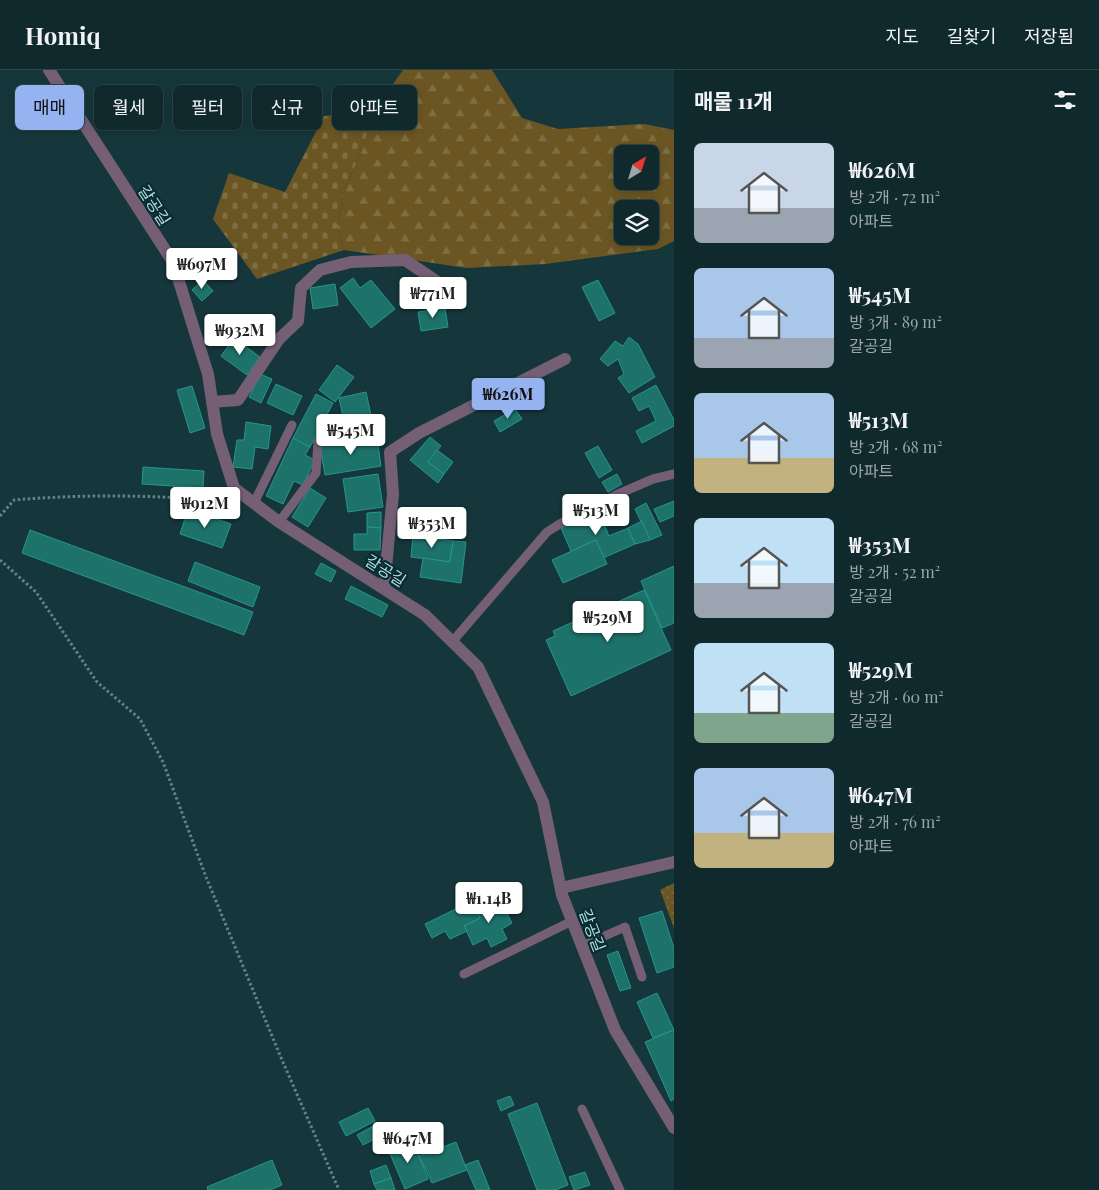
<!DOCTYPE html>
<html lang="ko">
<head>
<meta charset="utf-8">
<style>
  :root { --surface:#10292c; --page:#193134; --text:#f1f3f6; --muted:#9ca6a9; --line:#304548; --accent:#95b2f1 }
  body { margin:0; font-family:"Playfair Display","Noto Sans KR",serif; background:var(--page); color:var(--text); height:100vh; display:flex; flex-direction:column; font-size:19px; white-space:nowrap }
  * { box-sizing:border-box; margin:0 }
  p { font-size:16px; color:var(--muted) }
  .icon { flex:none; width:28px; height:28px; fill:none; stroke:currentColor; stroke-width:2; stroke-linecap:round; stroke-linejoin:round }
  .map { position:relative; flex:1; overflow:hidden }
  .sheet { display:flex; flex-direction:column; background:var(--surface); width:425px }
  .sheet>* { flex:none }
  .guide { position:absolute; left:15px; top:15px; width:475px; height:45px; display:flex; gap:10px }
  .needle { width:32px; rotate:38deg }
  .fabs { position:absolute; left:614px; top:75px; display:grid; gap:10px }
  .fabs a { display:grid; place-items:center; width:45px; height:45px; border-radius:8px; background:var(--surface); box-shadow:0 2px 8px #0003,0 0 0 1px var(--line); font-size:25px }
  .price { position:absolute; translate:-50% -42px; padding:0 11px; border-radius:5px; background:#fff; color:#222; font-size:16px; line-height:32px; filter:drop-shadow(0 1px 2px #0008) }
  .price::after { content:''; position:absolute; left:50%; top:30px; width:15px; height:11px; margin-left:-8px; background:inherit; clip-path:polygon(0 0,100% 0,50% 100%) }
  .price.on { background:var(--accent); color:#111 }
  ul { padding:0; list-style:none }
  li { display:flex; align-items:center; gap:15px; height:125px; padding:0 20px }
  li span { display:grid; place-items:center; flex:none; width:140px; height:100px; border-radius:8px; color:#555 }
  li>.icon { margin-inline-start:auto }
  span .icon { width:60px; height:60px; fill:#fffc; stroke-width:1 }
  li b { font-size:21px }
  h2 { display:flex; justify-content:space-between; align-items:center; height:60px; padding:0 20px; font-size:21px }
  .chip { padding:0 18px; border-radius:8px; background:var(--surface); box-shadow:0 2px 8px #0003,0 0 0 1px var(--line); font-size:18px; line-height:45px }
  .chip.on { background:var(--accent); color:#111 }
  header { display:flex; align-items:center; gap:30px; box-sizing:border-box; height:70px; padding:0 25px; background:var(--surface); border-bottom:1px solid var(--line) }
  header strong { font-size:24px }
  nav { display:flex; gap:28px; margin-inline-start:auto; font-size:18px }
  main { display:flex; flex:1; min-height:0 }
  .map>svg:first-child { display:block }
  .grass { fill:url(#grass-dots) }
  .forest { fill:url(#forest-firs); fill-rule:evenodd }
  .cemetery { fill:url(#cemetery-stones) }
  .building { fill:#1d726a; stroke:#24978d }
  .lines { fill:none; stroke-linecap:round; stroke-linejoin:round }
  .path { stroke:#5d858a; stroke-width:3; stroke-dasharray:2.5 2.5; stroke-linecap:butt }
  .lane { stroke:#755f75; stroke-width:9 }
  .street { stroke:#755f75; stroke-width:12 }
  .labels { text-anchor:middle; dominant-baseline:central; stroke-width:4.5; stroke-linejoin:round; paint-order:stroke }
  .street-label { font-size:16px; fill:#afdee4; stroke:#0a2c31 }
</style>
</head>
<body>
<header>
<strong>Homiq</strong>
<nav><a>지도</a><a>길찾기</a><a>저장됨</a></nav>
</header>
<main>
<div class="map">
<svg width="674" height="1120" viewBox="0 0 674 1120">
  <defs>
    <pattern id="grass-dots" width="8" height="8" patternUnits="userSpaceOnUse" patternTransform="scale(1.25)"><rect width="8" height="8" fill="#6b5623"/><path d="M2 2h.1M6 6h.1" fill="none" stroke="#7e6e43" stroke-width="1.8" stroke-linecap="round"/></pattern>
    <pattern id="forest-firs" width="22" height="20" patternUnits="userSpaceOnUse" patternTransform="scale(1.25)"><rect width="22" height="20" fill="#6b5623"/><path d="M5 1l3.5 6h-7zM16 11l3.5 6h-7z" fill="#7e6e43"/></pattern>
    <pattern id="cemetery-stones" width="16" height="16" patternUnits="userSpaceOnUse" patternTransform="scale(1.25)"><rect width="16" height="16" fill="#6b5623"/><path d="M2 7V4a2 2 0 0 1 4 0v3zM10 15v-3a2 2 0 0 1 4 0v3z" fill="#7e6e43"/></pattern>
  </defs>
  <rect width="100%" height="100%" fill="#15373b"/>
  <polygon class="grass" points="674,813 674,858 660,820"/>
  <path class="forest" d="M403,0H492L522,48L558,59L644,54L674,60V171L658,179L545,194L467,198L344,180L337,156L344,121L363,78L374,41ZM622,84H650V111H622ZM622,139H650V166H622Z"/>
  <polygon class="cemetery" points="374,41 363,78 344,121 337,156 344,180 257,209 213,149 229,103 285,122 324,46"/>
  <g class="building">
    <polygon points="353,208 360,218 371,210 395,239 371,258 340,218"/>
    <polygon points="203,210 213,221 202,231 192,220"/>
    <polygon points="598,210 615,243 599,251 582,217"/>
    <polygon points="335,214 338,235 313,239 310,218"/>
    <polygon points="445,238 448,257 421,261 418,242"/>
    <polygon points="629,267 638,274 655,307 629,323 618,308 624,304 618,289 608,296 600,289 615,271 623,276"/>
    <polygon points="234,268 260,287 247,305 221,286"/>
    <polygon points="337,295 354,307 335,332 319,320"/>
    <polygon points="260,304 272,309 261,333 249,327"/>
    <polygon points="276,314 302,326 293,345 267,333"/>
    <polygon points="656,315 674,350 674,356 642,373 636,361 656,351 649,336 639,341 632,328"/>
    <polygon points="192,316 205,358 190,363 177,320"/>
    <polygon points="366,322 374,359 347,365 339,328"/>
    <polygon points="316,324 333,333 310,377 293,368"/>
    <polygon points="515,339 522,349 500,362 494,351"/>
    <polygon points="246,352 271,356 268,379 255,377 252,399 233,397 237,370 244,370"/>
    <polygon points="430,367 441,376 428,392 444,404 438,413 410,390"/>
    <polygon points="293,368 310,377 305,385 315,390 303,415 294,411 283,434 266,426"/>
    <polygon points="377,368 381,396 325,405 320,376"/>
    <polygon points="598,376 612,400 599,408 585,383"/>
    <polygon points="437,380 453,392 444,404 428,392"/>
    <polygon points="143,397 204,401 203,418 142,414"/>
    <polygon points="378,404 383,437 348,442 343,409"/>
    <polygon points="617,404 622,414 608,422 602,412"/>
    <polygon points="310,418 326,428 308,457 292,447"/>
    <polygon points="674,431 674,446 660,452 654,439"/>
    <polygon points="646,433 662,465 650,470 635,439"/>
    <polygon points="188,439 231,454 222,478 180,464"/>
    <polygon points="381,442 381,458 367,457 367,443"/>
    <polygon points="599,442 609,466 628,458 635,474 603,488 596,470 571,481 561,458"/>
    <polygon points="642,451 650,470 635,474 628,458"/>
    <polygon points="367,457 381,458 380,480 354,480 354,464 367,464"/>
    <polygon points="30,460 253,542 244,565 22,483"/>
    <polygon points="413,465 453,471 450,492 411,487"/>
    <polygon points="596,470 607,494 563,513 552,490"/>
    <polygon points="453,471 466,472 461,513 420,507 423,488 450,492"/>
    <polygon points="195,492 260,517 253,537 188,511"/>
    <polygon points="321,493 336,501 331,512 315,504"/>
    <polygon points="674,496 674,553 662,558 641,511"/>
    <polygon points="351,516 388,535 382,547 345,529"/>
    <polygon points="644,520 671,580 571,626 546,570 555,566 553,561"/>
    <polygon points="498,827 512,853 502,859 507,869 491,877 487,868 473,875 464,856 480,848 475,838"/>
    <polygon points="472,831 480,848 464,856 467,861 450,869 445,861 432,868 425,854"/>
    <polygon points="662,841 674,878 674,897 657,903 639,848"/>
    <polygon points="618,881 631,918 620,921 607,885"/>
    <polygon points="657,923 674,960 653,968 637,932"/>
    <polygon points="674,960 674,1029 671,1031 645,972"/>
    <polygon points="510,1026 514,1035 501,1041 497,1031"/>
    <polygon points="537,1033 568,1115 555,1120 537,1120 508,1044"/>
    <polygon points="368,1038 375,1051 346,1066 339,1052"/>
    <polygon points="377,1054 382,1065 363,1075 357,1065"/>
    <polygon points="412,1069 428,1109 405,1119 388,1079"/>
    <polygon points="456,1072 467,1100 432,1113 419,1086"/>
    <polygon points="272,1090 282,1115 270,1120 208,1120 207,1117"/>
    <polygon points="478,1090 490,1120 476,1120 465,1095"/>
    <polygon points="386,1095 391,1108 374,1114 370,1101"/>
    <polygon points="585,1102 590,1115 574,1120 569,1107"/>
    <polygon points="391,1108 395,1120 377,1120 374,1114"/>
  </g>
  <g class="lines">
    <g class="path">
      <path d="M0,446L14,430C84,424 154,425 224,431"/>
      <polyline points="0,490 36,522 97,612 140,649 163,692 206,807 282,990 339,1120"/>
    </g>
    <g class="lane">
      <polyline points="254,433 292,355"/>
      <polyline points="279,452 316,403 318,372"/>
      <polyline points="452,572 547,462 574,445 616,425 653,409 674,404"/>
      <polyline points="582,876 625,857 642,907"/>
      <polyline points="464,904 572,851"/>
      <polyline points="582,1039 620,1120"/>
    </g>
    <g class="street">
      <polyline points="49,0 173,192 208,304 217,364 234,418 279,452 425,545 478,597 543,732 562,825 615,960 674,1058"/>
      <polyline points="212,332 238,330 279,269 298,251 301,218 320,200 351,192 405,190 439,213 453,229"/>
      <polyline points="384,518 393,424 390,382 419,363 565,289"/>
      <polyline points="561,818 674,792"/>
    </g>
  </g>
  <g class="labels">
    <g class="street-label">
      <text transform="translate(155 135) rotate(57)">갈공길</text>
      <text transform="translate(386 500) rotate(32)">갈공길</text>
      <text transform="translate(593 860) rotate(69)">갈공길</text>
    </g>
  </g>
</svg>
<div class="fabs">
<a><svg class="needle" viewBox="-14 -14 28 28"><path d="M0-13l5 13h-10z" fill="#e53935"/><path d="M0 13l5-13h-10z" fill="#9ca6a9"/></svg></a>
<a><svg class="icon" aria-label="layers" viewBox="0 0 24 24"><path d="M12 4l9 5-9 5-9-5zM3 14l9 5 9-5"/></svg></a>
</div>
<b class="price" style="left:202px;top:220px">₩697M</b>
<b class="price" style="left:433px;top:249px">₩771M</b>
<b class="price" style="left:240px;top:286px">₩932M</b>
<b class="price on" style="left:508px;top:350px">₩626M</b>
<b class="price" style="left:351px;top:386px">₩545M</b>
<b class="price" style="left:205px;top:459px">₩912M</b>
<b class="price" style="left:596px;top:466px">₩513M</b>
<b class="price" style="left:432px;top:479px">₩353M</b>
<b class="price" style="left:608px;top:573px">₩529M</b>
<b class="price" style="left:489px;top:854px">₩1.14B</b>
<b class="price" style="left:408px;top:1094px">₩647M</b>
<div class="guide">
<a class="chip on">매매</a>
<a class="chip">월세</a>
<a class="chip">필터</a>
<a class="chip">신규</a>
<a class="chip">아파트</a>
</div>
</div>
<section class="sheet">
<h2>매물 11개<svg class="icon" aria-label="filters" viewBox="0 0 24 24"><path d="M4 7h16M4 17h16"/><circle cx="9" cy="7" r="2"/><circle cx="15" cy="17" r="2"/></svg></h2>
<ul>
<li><span style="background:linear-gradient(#c9d6e8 65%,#9aa5b1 0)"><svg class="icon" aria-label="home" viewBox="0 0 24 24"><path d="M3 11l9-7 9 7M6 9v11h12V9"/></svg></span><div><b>₩626M</b><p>방 2개 · 72 m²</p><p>아파트</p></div></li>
<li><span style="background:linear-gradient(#a9c7e8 70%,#9aa5b1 0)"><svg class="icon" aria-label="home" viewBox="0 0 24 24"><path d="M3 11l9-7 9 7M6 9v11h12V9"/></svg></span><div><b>₩545M</b><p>방 3개 · 89 m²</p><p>갈공길</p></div></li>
<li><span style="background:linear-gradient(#a9c7e8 65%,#c2b280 0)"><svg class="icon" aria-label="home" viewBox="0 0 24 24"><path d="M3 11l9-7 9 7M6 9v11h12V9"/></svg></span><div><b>₩513M</b><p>방 2개 · 68 m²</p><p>아파트</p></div></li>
<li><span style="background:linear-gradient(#bfe0f5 65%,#9aa5b1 0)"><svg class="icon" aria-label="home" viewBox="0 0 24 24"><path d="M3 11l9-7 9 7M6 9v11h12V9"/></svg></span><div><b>₩353M</b><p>방 2개 · 52 m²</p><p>갈공길</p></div></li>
<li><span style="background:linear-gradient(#bfe0f5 70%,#7fa58c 0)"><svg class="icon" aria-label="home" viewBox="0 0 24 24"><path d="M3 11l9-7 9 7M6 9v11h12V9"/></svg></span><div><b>₩529M</b><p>방 2개 · 60 m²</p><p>갈공길</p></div></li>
<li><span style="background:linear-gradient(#a9c7e8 65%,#c2b280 0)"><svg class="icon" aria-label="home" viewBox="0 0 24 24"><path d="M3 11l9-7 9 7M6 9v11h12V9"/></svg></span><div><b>₩647M</b><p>방 2개 · 76 m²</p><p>아파트</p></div></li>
</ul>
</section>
</main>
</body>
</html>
